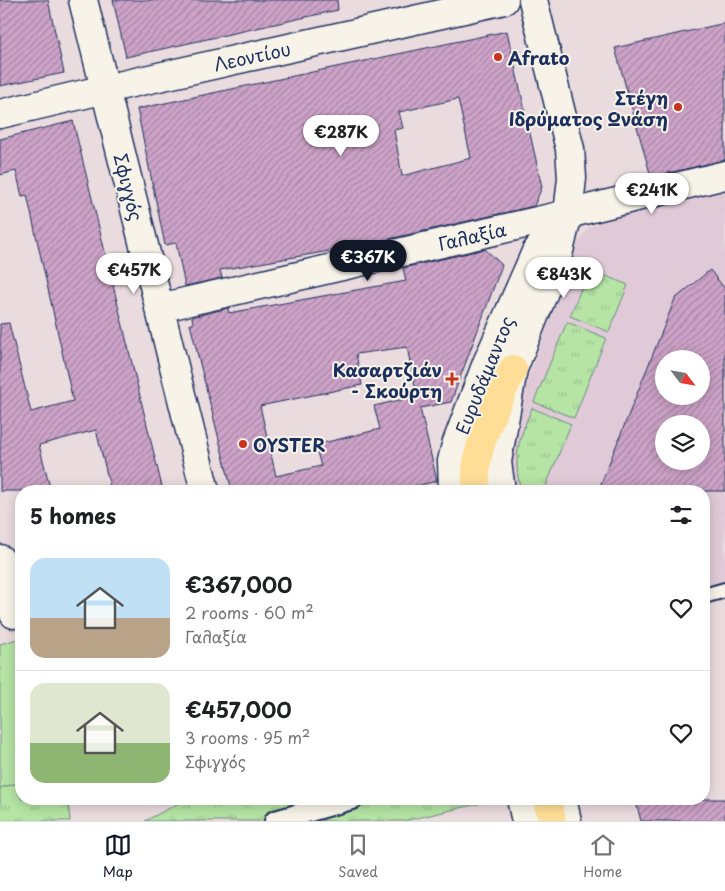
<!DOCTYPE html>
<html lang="en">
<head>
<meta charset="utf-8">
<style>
  :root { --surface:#fff; --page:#f2f2f2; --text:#202124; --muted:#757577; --line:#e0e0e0; --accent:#111827 }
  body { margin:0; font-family:"Playpen Sans",sans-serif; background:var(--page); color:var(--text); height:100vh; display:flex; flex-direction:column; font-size:19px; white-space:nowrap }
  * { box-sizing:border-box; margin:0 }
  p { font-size:16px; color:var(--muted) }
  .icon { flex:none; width:28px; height:28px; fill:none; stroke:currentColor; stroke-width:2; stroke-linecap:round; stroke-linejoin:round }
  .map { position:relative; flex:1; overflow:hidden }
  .sheet { position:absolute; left:15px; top:485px; width:695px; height:320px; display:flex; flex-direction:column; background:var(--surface); border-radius:20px; box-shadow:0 2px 12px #0003 }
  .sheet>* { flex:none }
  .needle { width:32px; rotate:121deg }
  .tools { position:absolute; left:655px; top:350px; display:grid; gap:10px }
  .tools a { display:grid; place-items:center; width:55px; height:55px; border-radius:50%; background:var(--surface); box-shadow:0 2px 12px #0003; font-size:25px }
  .price { position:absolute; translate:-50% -42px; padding:0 11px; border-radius:18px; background:#fff; color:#222; font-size:16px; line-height:32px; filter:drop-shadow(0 1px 2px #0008) }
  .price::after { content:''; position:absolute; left:50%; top:30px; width:15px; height:11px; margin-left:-8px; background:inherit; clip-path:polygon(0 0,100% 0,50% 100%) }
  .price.selected { background:var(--accent); color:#fff }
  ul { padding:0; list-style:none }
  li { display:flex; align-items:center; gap:15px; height:125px; padding:0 15px }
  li+li { border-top:1px solid var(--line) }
  li span { display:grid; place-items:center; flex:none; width:140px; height:100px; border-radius:15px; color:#555 }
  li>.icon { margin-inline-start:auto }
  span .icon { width:60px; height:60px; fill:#fffc; stroke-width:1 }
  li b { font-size:21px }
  h2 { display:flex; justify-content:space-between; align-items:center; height:60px; padding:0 15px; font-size:21px }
  .tab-bar { display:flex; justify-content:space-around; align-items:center; height:70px; border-top:1px solid var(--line); background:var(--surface); font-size:14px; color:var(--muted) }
  .tab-bar a { display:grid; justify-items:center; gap:2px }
  .tab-bar .selected { color:var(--accent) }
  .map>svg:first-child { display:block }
  .built { fill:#e1cad7; fill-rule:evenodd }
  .grass { fill:url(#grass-tufts); stroke:#688a81 }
  .pitch { fill:#b5e4a4; stroke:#688a81 }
  .building { fill:url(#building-hatch); stroke:#1b2f5e; fill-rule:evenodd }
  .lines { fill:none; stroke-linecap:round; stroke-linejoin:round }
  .service-casing { stroke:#1b2f5e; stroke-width:18 }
  .pedestrian-casing { stroke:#1b2f5e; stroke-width:24 }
  .minor-casing { stroke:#1b2f5e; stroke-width:31 }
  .tertiary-casing { stroke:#1b2f5e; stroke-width:31 }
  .primary-casing { stroke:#1b2f5e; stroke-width:31 }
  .service { stroke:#f7f3e8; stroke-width:14 }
  .pedestrian { stroke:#f7f3e8; stroke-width:20 }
  .minor { stroke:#f7f3e8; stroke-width:28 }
  .tertiary { stroke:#f7f3e8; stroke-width:28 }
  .primary { stroke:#fedd96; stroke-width:28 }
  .poi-dot { fill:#c8321e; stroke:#f7f3e8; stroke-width:2 }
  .labels { text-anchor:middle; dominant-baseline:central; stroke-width:4; stroke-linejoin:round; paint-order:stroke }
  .street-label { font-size:18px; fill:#1b2f5e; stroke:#f7f3e8 }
  .poi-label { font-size:18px; font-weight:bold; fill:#1b2f5e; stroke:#f7f3e8; text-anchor:start }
</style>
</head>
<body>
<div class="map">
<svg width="725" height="821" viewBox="0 0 725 821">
  <defs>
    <pattern id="grass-tufts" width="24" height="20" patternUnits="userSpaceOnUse" patternTransform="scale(1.25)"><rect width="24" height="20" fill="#b5e4a4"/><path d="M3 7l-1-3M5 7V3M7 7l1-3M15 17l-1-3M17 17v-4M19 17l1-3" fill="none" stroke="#9bc490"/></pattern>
    <pattern id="building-hatch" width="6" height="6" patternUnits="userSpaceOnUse" patternTransform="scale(1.25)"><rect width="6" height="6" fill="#cda3c7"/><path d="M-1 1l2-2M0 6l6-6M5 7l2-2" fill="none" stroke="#a685a5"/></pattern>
  </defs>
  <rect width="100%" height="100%" fill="#eadbde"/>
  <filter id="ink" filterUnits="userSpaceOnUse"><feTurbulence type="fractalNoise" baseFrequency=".02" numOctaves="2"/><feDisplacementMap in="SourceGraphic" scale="10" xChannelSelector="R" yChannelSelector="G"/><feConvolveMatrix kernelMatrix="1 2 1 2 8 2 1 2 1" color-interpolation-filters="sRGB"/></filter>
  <g filter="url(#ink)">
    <path class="built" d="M725,191V586L704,591V491H512L510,475L511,426L577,244L588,228L602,221ZM664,359H701V396H664ZM664,424H701V461H664Z"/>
    <g class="grass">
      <polygon points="589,269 628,285 609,332 570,316"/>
      <polygon points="567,322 606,338 574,418 534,402"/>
      <path d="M532,408L571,424L544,491H521C512,457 519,439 532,408Z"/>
      <polygon points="21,782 21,799 68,799 70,821 0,821 0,788"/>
      <polygon points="187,799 499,799 404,821 145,821"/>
    </g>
    <polygon class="pitch" points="21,638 21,782 0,788 0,644"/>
    <g class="building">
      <polygon points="0,0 48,0 64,73 0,86"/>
      <polygon points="113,0 337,0 338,10 126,57"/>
      <polygon points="725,23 725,160 651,177 615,48"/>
      <path d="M507,31L542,187L534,206L358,246L220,270L222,278L185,286L176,243L165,245L137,109ZM458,99L471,158L402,176L394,130L403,128L399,112Z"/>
      <polygon points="73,121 105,252 163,491 111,491 96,430 39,445 51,491 0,491 0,324 9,323 31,412 73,401 27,195 22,196 16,171 0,175 0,139"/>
      <path d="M485,249L502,265L451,402L420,408L437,481L396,491H232L190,324H193L192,317L228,308L229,313L406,281L403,268ZM407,347L417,396L374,406L380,429L315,445L321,466L276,476L260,406L362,385L356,354Z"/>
      <path d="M710,270L725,289V491H598L675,299ZM664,359H701V396H664ZM664,424H701V461H664Z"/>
      <polygon points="635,799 725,799 725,821 641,821"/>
    </g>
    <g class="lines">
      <g class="service-casing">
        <polyline id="service" points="704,596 725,590"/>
      </g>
      <g class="pedestrian-casing">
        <polyline id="pedestrian" points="275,821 352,799"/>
      </g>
      <g class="minor-casing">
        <g id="minor">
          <polyline points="83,0 205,491"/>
          <polyline points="0,114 127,84 504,0"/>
          <polyline points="159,308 568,214"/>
          <polyline points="0,559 14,614"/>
        </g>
      </g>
      <g class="tertiary-casing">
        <g id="tertiary">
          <polyline points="568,214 725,175"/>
          <polyline points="453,491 452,461 456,445 487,363 536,252 565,217"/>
          <polyline points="501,491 497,462 513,369 557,259 568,214 572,178 570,149 533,0"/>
          <polyline points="521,799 526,821"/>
          <polyline points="562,799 567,821"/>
        </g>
      </g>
      <g class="primary-casing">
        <g id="primary">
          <path d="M477,491C470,450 497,405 513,369"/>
          <polyline points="547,799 552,821"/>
        </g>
      </g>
      <use href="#service" class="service"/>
      <use href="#pedestrian" class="pedestrian"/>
      <use href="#minor" class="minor"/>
      <use href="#tertiary" class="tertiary"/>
      <use href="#primary" class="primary"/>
    </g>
  </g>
  <g class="poi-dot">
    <circle cx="498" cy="57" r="5"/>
    <circle cx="678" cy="107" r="5"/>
    <path d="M449.5 371.5h5v5h5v5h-5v5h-5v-5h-5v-5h5z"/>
    <circle cx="243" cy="444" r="5"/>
  </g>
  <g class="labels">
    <g class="street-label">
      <text transform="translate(252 56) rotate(-12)">Λεοντίου</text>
      <text transform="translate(129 187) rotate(76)">Σφιγγός</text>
      <text transform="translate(472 236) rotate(-13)">Γαλαξία</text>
      <text transform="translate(484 375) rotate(-68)">Ευρυδάμαντος</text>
    </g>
    <g class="poi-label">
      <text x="508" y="57">Afrato</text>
      <text x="668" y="97" text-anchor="end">Στέγη<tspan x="668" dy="21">Iδρύματος Ωνάση</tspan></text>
      <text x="442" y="369" text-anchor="end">Κασαρτζιάν<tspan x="442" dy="21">- Σκούρτη</tspan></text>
      <text x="253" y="444">OYSTER</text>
    </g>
  </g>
</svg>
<div class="tools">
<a><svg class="needle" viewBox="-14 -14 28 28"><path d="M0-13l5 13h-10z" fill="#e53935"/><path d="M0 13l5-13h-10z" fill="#757577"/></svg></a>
<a><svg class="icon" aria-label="layers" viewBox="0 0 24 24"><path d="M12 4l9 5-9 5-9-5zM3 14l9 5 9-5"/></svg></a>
</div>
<b class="price" style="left:341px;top:157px">€287K</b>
<b class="price" style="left:652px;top:215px">€241K</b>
<b class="price selected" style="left:368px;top:282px">€367K</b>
<b class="price" style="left:134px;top:295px">€457K</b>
<b class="price" style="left:564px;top:299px">€843K</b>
<section class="sheet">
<h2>5 homes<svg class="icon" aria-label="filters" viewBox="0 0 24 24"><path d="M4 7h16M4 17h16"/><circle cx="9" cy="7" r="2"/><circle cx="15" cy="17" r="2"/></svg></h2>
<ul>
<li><span style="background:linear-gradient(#bfe0f5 60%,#b9a48a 0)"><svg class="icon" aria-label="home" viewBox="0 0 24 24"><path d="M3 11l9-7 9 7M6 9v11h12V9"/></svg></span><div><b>€367,000</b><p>2 rooms · 60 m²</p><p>Γαλαξία</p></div><svg class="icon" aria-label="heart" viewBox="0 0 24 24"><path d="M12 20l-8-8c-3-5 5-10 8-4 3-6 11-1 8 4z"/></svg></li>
<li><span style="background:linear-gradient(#dfe7d0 60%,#8fb573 0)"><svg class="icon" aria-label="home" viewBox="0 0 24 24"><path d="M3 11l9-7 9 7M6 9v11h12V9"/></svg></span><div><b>€457,000</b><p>3 rooms · 95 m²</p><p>Σφιγγός</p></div><svg class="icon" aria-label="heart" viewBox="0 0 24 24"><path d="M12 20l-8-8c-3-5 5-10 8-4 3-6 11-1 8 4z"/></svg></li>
</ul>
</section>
</div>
<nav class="tab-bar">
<a class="selected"><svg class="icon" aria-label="map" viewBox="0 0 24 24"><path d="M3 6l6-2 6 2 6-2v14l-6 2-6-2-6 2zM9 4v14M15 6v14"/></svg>Map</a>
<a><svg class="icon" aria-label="saved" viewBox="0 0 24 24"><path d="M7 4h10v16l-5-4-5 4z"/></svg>Saved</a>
<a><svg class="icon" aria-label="home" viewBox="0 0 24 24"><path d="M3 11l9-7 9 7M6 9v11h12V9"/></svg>Home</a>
</nav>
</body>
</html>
